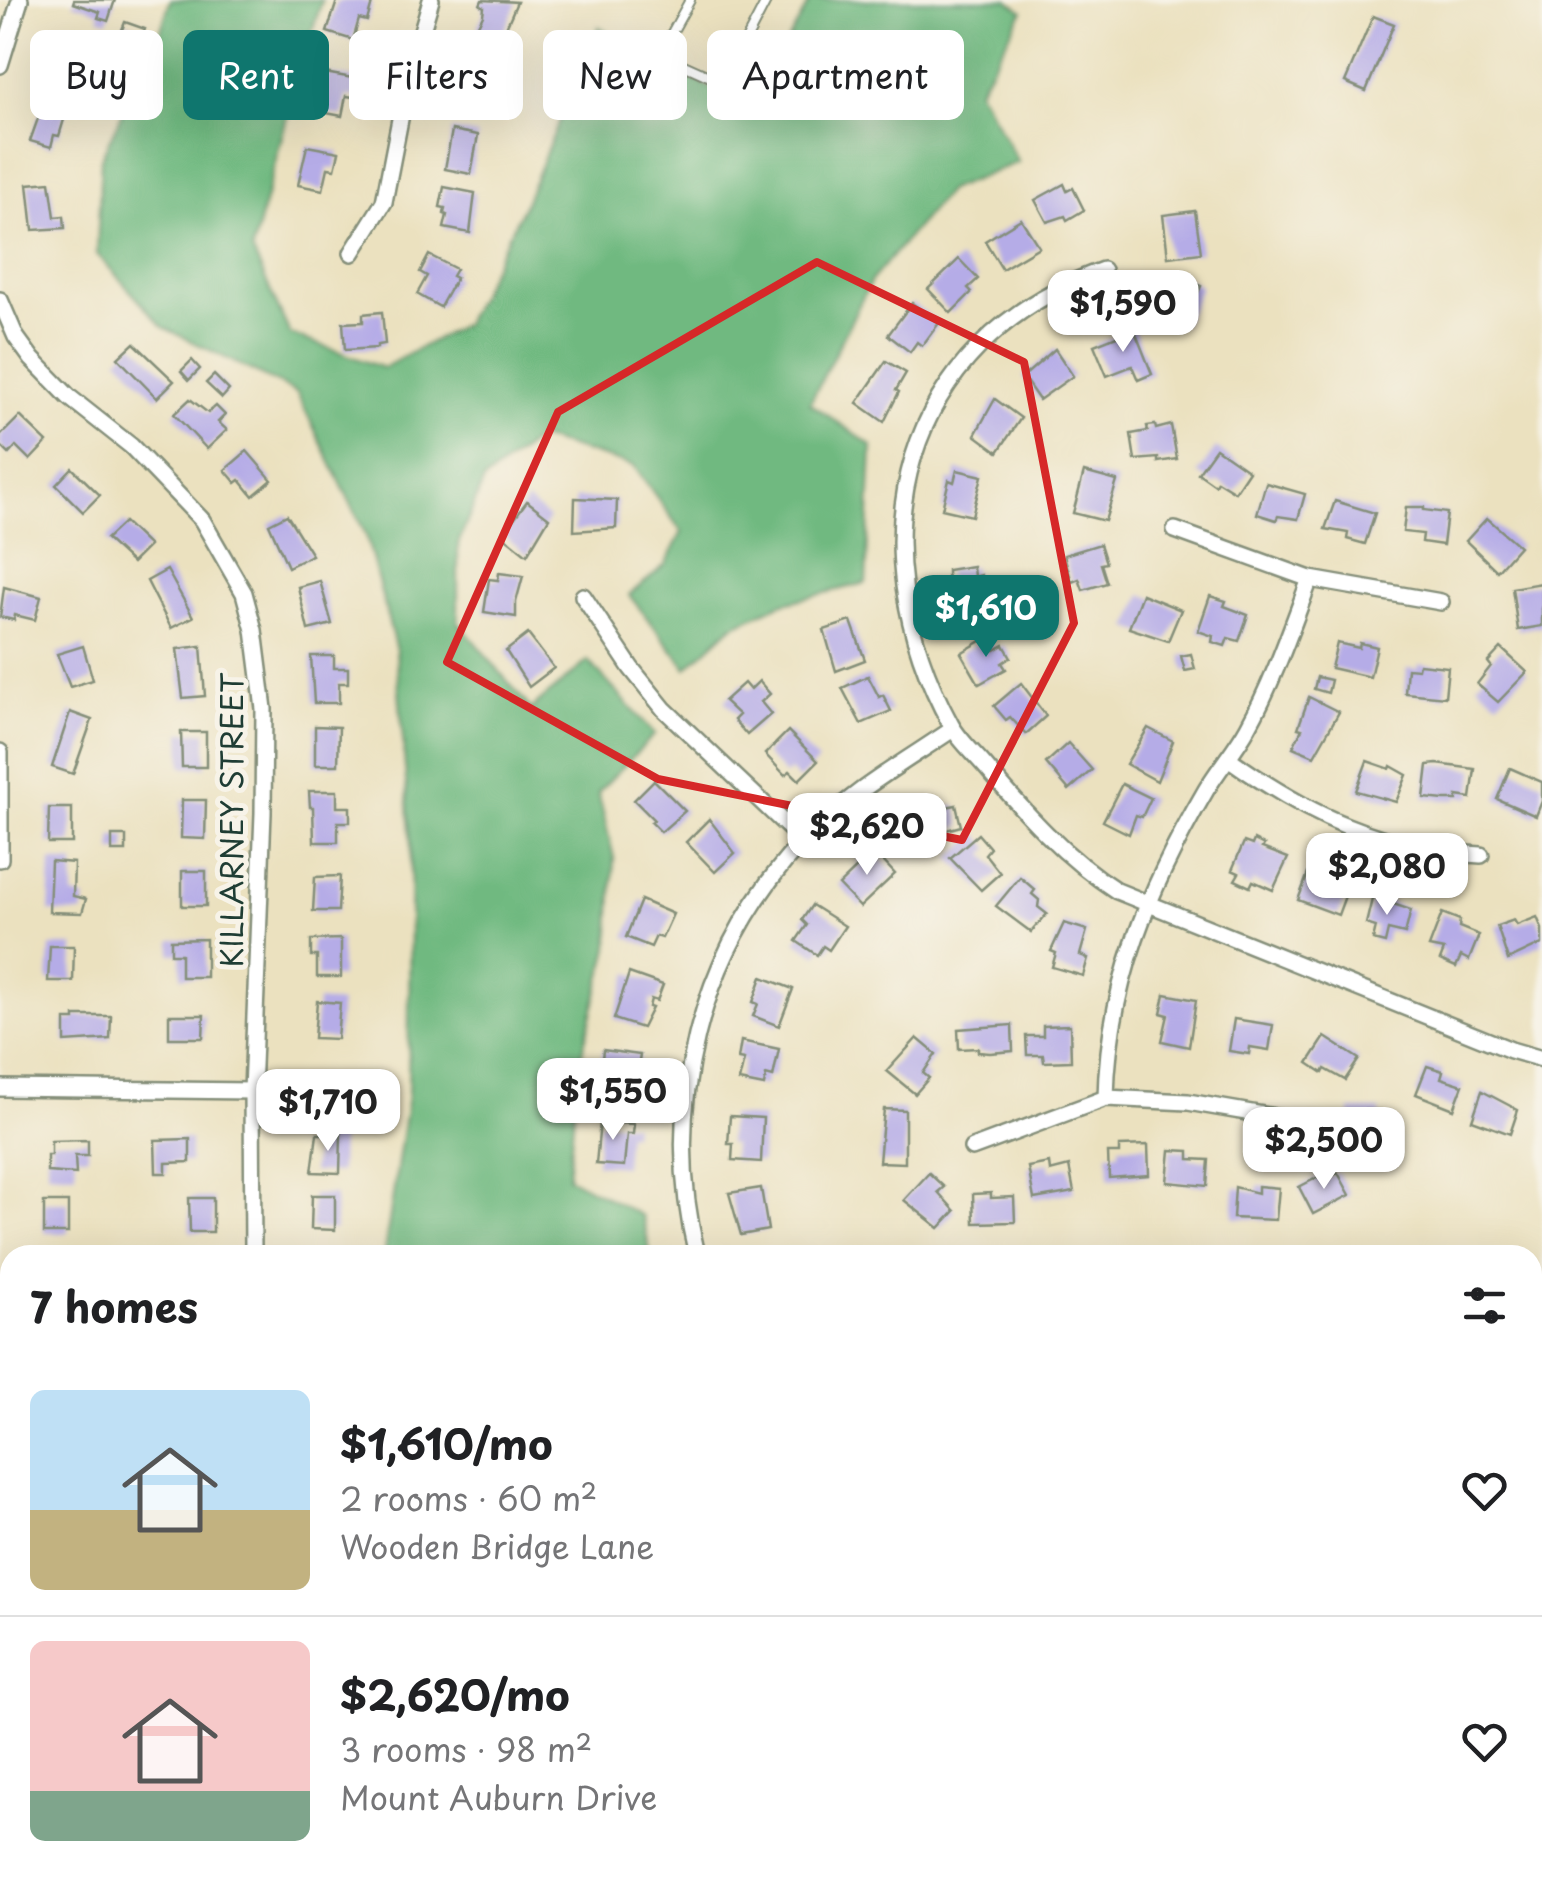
<!DOCTYPE html>
<html lang="en">
<head>
<meta charset="utf-8">
<style>
  :root { --surface:#fff; --page:#f2f2f2; --text:#202124; --muted:#757577; --line:#e0e0e0; --accent:#0f766e }
  body { margin:0; font-family:"Playpen Sans",sans-serif; background:var(--page); color:var(--text); height:100vh; display:flex; flex-direction:column; font-size:38px; white-space:nowrap }
  * { box-sizing:border-box; margin:0 }
  p { font-size:32px; color:var(--muted) }
  .icon { flex:none; width:55px; height:55px; fill:none; stroke:currentColor; stroke-width:2; stroke-linecap:round; stroke-linejoin:round }
  .map { position:relative; flex:1; overflow:hidden }
  .side { position:absolute; left:0px; top:1245px; width:1542px; height:642px; display:flex; flex-direction:column; background:var(--surface); border-radius:30px 30px 0 0; box-shadow:0 10px 40px #0002 }
  .side>* { flex:none }
  .top-card { position:absolute; left:30px; top:30px; width:1000px; height:90px; display:flex; gap:20px }
  .price { position:absolute; translate:-50% -85px; padding:0 22px; border-radius:20px; background:#fff; color:#222; font-size:32px; line-height:65px; filter:drop-shadow(0 2px 5px #0008) }
  .price::after { content:''; position:absolute; left:50%; top:60px; width:30px; height:22px; margin-left:-15px; background:inherit; clip-path:polygon(0 0,100% 0,50% 100%) }
  .price.on { background:var(--accent); color:#fff }
  ul { padding:0; list-style:none }
  li { display:flex; align-items:center; gap:30px; height:250px; padding:0 30px }
  li+li { border-top:2px solid var(--line) }
  li span { display:grid; place-items:center; flex:none; width:280px; height:200px; border-radius:15px; color:#555 }
  li>.icon { margin-inline-start:auto }
  span .icon { width:120px; height:120px; fill:#fffc; stroke-width:1 }
  li b { font-size:42px }
  h2 { display:flex; justify-content:space-between; align-items:center; height:120px; padding:0 30px; font-size:42px }
  .tag { padding:0 35px; border-radius:15px; background:var(--surface); box-shadow:0 10px 40px #0002; font-size:35px; line-height:90px }
  .tag.on { background:var(--accent); color:#fff }
  .map>svg:first-child { display:block }
  .forest { fill:#6fb980; stroke:#477b5a; stroke-width:2.5 }
  .building { fill:#b5ace7 }
  .lines { fill:none; stroke-linecap:round; stroke-linejoin:round }
  .lane-casing { stroke:#858f7a; stroke-width:12 }
  .street-casing { stroke:#858f7a; stroke-width:20 }
  .path { stroke:#858f7a; stroke-width:4; stroke-dasharray:2.5 8; stroke-linecap:butt }
  .lane { stroke:#fff; stroke-width:8 }
  .street { stroke:#fff; stroke-width:15 }
  .marked { fill:none; stroke:#d62828; stroke-width:8; stroke-linejoin:round }
  .labels { text-anchor:middle; dominant-baseline:central; stroke-width:10; stroke-linejoin:round; paint-order:stroke }
  .street-label { font-size:30px; fill:#1f3d34; stroke:#f7f3e8 }
</style>
</head>
<body>
<div class="map">
<svg width="1542" height="1886" viewBox="0 0 1542 1886">
  <rect width="100%" height="100%" fill="#f7f3e8"/>
  <filter id="ink" filterUnits="userSpaceOnUse"><feTurbulence type="fractalNoise" baseFrequency=".01" numOctaves="2"/><feDisplacementMap in="SourceGraphic" scale="20" xChannelSelector="R" yChannelSelector="G"/><feConvolveMatrix kernelMatrix="1 2 1 2 8 2 1 2 1" color-interpolation-filters="sRGB"/></filter>
  <filter id="wash" filterUnits="userSpaceOnUse"><feTurbulence type="fractalNoise" baseFrequency=".0048" numOctaves="4" result="noise"/><feDisplacementMap in="SourceGraphic" scale="40" xChannelSelector="R" yChannelSelector="G"/><feGaussianBlur stdDeviation="2.25" result="paint"/><feColorMatrix in="noise" values="0 0 0 0 0 0 0 0 0 0 0 0 0 0 0 0 0 1.4 0 .05"/><feComposite in="paint" operator="in"/></filter>
  <g filter="url(#wash)">
    <rect width="100%" height="100%" fill="#ebe1bf"/>
    <g class="forest">
      <polygon points="170,0 322,0 297,79 252,250 290,334 383,368 464,324 524,205 599,27 738,103 779,57 811,0 1008,0 1023,11 978,90 1018,162 948,190 871,281 810,403 872,446 866,583 780,604 732,626 687,668 629,595 665,565 682,532 634,466 539,438 484,480 458,544 458,622 531,709 588,661 655,734 598,792 614,858 609,948 578,1068 568,1177 642,1216 651,1255 384,1255 408,1095 411,845 396,650 366,535 297,393 163,327 97,254 101,158 161,30"/>
      <polygon points="530,1878 698,1878 697,1886 530,1886"/>
    </g>
    <g id="blocks">
      <g class="building">
        <polygon points="74,0 115,0 108,21 98,18 100,12 73,3"/>
        <polygon points="361,0 372,3 367,21 359,19 353,40 327,32 337,1"/>
        <polygon points="482,0 517,2 501,39 477,27 483,15 484,7 480,5"/>
        <polygon points="1373,16 1394,24 1366,91 1345,82"/>
        <polygon points="125,22 145,29 141,41 120,35"/>
        <polygon points="67,37 90,44 79,81 51,72 56,54 62,56"/>
        <polygon points="467,52 497,61 495,67 499,68 489,100 463,93 467,80 464,79 466,72 462,71"/>
        <polygon points="325,73 358,79 354,97 346,96 342,116 316,111"/>
        <polygon points="46,96 69,103 59,136 54,135 51,147 30,141"/>
        <polygon points="452,130 478,135 471,174 445,169"/>
        <polygon points="307,146 339,152 335,169 328,168 323,190 298,185"/>
        <polygon points="50,182 55,217 64,216 65,228 33,230 28,184"/>
        <polygon points="1064,184 1067,191 1073,188 1084,210 1067,220 1065,216 1047,222 1035,200"/>
        <polygon points="444,187 475,193 470,233 444,228 447,215 444,214 445,208 440,207"/>
        <polygon points="1195,211 1201,253 1168,257 1163,215"/>
        <polygon points="1021,219 1039,247 1002,269 985,241"/>
        <polygon points="429,255 456,269 452,276 456,278 440,307 417,294 427,276 420,272"/>
        <polygon points="959,259 978,279 968,288 972,292 951,313 928,289"/>
        <polygon points="1176,274 1201,286 1183,325 1153,311 1160,294 1164,296"/>
        <polygon points="912,303 939,323 922,346 917,342 910,352 888,335"/>
        <polygon points="382,312 385,344 377,345 377,348 345,350 343,323 363,322 363,314"/>
        <polygon points="1134,329 1152,374 1138,380 1132,366 1107,376 1094,345"/>
        <polygon points="134,343 174,381 157,398 118,358"/>
        <polygon points="1055,349 1073,376 1039,400 1023,377"/>
        <polygon points="192,360 200,369 189,380 181,371"/>
        <polygon points="886,361 906,373 896,390 899,392 884,422 857,403"/>
        <polygon points="214,375 229,390 222,398 206,383"/>
        <polygon points="190,399 208,413 216,406 225,415 218,422 227,430 207,449 174,414"/>
        <polygon points="995,399 1021,418 998,452 975,435"/>
        <polygon points="20,416 47,442 30,460 16,446 9,454 0,445 0,436"/>
        <polygon points="1155,425 1156,429 1171,425 1177,459 1158,462 1158,458 1135,460 1131,434 1148,431 1147,426"/>
        <polygon points="1216,448 1249,471 1235,492 1217,481 1215,485 1198,473"/>
        <polygon points="247,451 272,480 253,496 240,480 236,483 225,470"/>
        <polygon points="72,468 100,495 83,512 56,485"/>
        <polygon points="957,470 982,476 972,516 942,509 949,480 954,482"/>
        <polygon points="1084,472 1117,481 1105,521 1073,513"/>
        <polygon points="1266,483 1305,494 1298,519 1278,516 1276,520 1257,514"/>
        <polygon points="575,498 617,500 616,528 574,531"/>
        <polygon points="527,501 549,518 527,555 502,535"/>
        <polygon points="1335,501 1375,513 1365,544 1347,539 1348,533 1325,529"/>
        <polygon points="1406,507 1424,507 1424,510 1447,513 1443,545 1422,542 1423,534 1403,532"/>
        <polygon points="287,515 312,555 288,567 269,524"/>
        <polygon points="1487,518 1519,546 1497,571 1466,541"/>
        <polygon points="124,522 149,546 132,563 106,539"/>
        <polygon points="1100,544 1106,563 1101,564 1107,583 1083,590 1079,579 1072,582 1064,555"/>
        <polygon points="973,566 974,577 981,575 985,603 948,608 947,570"/>
        <polygon points="167,570 193,617 171,628 147,581"/>
        <polygon points="499,573 523,576 516,602 516,617 484,612 489,579 498,580"/>
        <polygon points="320,581 332,624 308,630 298,587"/>
        <polygon points="1542,583 1542,626 1518,630 1512,588"/>
        <polygon points="4,587 41,597 35,620 15,615 14,620 0,617"/>
        <polygon points="1142,594 1181,610 1168,641 1129,628"/>
        <polygon points="1210,596 1226,601 1224,606 1248,615 1239,641 1228,638 1225,646 1212,642 1213,636 1198,631"/>
        <polygon points="851,621 865,660 836,671 824,630"/>
        <polygon points="528,634 554,668 529,687 506,651"/>
        <polygon points="988,637 995,650 1004,645 1011,657 1002,663 1006,669 979,684 961,653"/>
        <polygon points="1337,643 1359,648 1360,643 1377,647 1370,677 1331,668"/>
        <polygon points="83,646 93,680 70,687 57,654"/>
        <polygon points="201,646 205,696 183,698 177,649"/>
        <polygon points="1501,648 1527,672 1498,702 1477,684 1491,666 1488,662"/>
        <polygon points="1191,654 1195,669 1185,671 1181,656"/>
        <polygon points="311,656 334,656 334,668 348,668 348,683 339,683 339,703 314,703"/>
        <polygon points="1419,664 1448,667 1445,697 1405,693 1407,668 1418,669"/>
        <polygon points="868,676 879,697 883,695 891,711 861,724 842,688"/>
        <polygon points="1317,677 1331,680 1328,693 1314,689"/>
        <polygon points="759,681 770,694 761,702 771,714 747,735 734,720 739,715 724,701 744,683 750,690"/>
        <polygon points="1021,683 1046,716 1026,734 1010,717 1006,720 994,706"/>
        <polygon points="1309,697 1339,712 1314,756 1293,747 1302,729 1298,728"/>
        <polygon points="70,712 92,720 73,774 52,767"/>
        <polygon points="315,726 339,727 338,765 315,765"/>
        <polygon points="1148,728 1173,741 1157,781 1126,764"/>
        <polygon points="788,731 818,761 799,780 790,771 785,775 765,754"/>
        <polygon points="181,732 206,732 206,767 182,767"/>
        <polygon points="1068,743 1092,770 1069,790 1046,763"/>
        <polygon points="1367,761 1390,769 1391,766 1407,775 1396,802 1356,791"/>
        <polygon points="1437,764 1475,769 1471,798 1457,796 1457,800 1444,800 1424,798 1428,765"/>
        <polygon points="1510,768 1542,782 1542,801 1536,816 1497,799"/>
        <polygon points="654,780 685,811 661,832 651,822 654,820 634,800"/>
        <polygon points="1122,784 1151,798 1142,817 1136,815 1129,834 1103,821"/>
        <polygon points="309,791 337,791 337,807 350,807 350,822 338,822 338,842 314,842 313,807 310,807"/>
        <polygon points="182,800 206,800 205,839 181,838"/>
        <polygon points="956,805 961,826 910,840 905,815"/>
        <polygon points="49,808 72,808 72,843 48,843"/>
        <polygon points="709,819 735,853 715,872 686,842"/>
        <polygon points="978,834 990,848 985,854 1000,873 981,890 950,858"/>
        <rect x="112" y="836" width="14" height="15"/>
        <polygon points="1254,840 1264,845 1262,848 1288,858 1273,890 1253,881 1250,887 1235,880 1239,873 1232,870 1244,842 1252,845"/>
        <polygon points="870,847 895,874 860,907 839,885 861,864 857,860"/>
        <polygon points="51,861 74,863 73,896 86,899 82,913 49,912"/>
        <polygon points="1310,868 1348,888 1338,915 1298,900"/>
        <rect x="182" y="871" width="24" height="35"/>
        <polygon points="340,876 338,911 313,911 315,877"/>
        <polygon points="1020,877 1035,890 1032,894 1039,900 1038,907 1047,914 1031,932 996,906"/>
        <polygon points="1373,895 1391,899 1390,903 1411,910 1405,934 1388,930 1385,943 1373,940 1376,927 1366,924"/>
        <polygon points="641,900 673,914 662,938 656,936 651,947 626,937"/>
        <polygon points="812,905 845,926 829,950 823,946 817,955 796,941 807,925 802,920"/>
        <polygon points="1442,913 1460,920 1459,927 1479,935 1469,960 1461,956 1456,967 1440,960 1444,950 1429,947"/>
        <polygon points="1537,917 1542,929 1542,944 1508,960 1497,926 1514,920 1517,925"/>
        <polygon points="1064,923 1087,930 1080,955 1088,958 1083,976 1052,967 1056,953 1051,951"/>
        <polygon points="206,939 206,977 181,977 181,954 171,954 171,940"/>
        <polygon points="341,939 341,977 317,977 317,956 311,956 311,940"/>
        <polygon points="50,946 74,946 73,981 48,981"/>
        <polygon points="629,973 663,985 657,1001 651,999 649,1007 652,1008 642,1028 614,1019"/>
        <polygon points="762,977 793,989 779,1026 753,1016 758,1004 753,1002"/>
        <polygon points="1165,994 1196,1000 1189,1047 1162,1041 1168,1015 1161,1013"/>
        <polygon points="317,1001 340,1003 337,1039 314,1038"/>
        <polygon points="169,1015 204,1015 203,1038 169,1038"/>
        <polygon points="75,1016 111,1016 110,1039 65,1042 65,1020 75,1020"/>
        <polygon points="1234,1019 1273,1025 1269,1050 1250,1047 1249,1054 1229,1051"/>
        <polygon points="1012,1025 1013,1051 990,1053 978,1052 978,1048 959,1049 958,1029"/>
        <polygon points="1070,1025 1071,1061 1044,1062 1043,1055 1027,1055 1026,1036 1043,1036 1043,1026"/>
        <polygon points="1325,1037 1359,1059 1345,1080 1325,1069 1323,1073 1308,1063"/>
        <polygon points="917,1038 936,1054 923,1073 929,1078 915,1094 887,1071"/>
        <polygon points="741,1041 779,1049 773,1077 766,1075 764,1086 739,1081 744,1060 738,1059"/>
        <polygon points="603,1050 640,1055 637,1074 632,1073 629,1093 604,1090 606,1078 600,1077"/>
        <polygon points="1427,1066 1443,1071 1441,1078 1463,1085 1454,1109 1416,1094"/>
        <polygon points="1482,1091 1518,1110 1510,1134 1472,1120"/>
        <polygon points="884,1109 905,1110 905,1163 879,1162"/>
        <polygon points="1350,1110 1380,1110 1383,1150 1358,1151 1358,1139 1351,1139"/>
        <polygon points="730,1116 763,1118 761,1162 732,1160 733,1144 728,1144"/>
        <polygon points="600,1122 634,1124 633,1134 627,1134 624,1166 596,1164"/>
        <polygon points="317,1134 341,1134 340,1173 312,1172"/>
        <polygon points="190,1139 190,1162 166,1163 166,1173 156,1173 155,1140"/>
        <polygon points="88,1140 88,1156 75,1156 76,1174 47,1172 47,1155 51,1155 51,1141"/>
        <polygon points="1148,1145 1149,1175 1109,1178 1108,1153 1119,1153 1119,1146"/>
        <polygon points="1170,1150 1189,1151 1189,1159 1209,1160 1207,1186 1167,1182"/>
        <polygon points="1049,1163 1050,1171 1069,1166 1074,1192 1034,1199 1028,1167"/>
        <polygon points="929,1173 944,1187 938,1192 955,1211 939,1228 904,1200"/>
        <polygon points="1338,1173 1350,1195 1313,1214 1299,1187 1324,1174 1327,1178"/>
        <polygon points="1258,1186 1279,1188 1276,1220 1233,1218 1235,1187 1258,1193"/>
        <polygon points="761,1188 768,1230 741,1235 729,1193"/>
        <polygon points="991,1193 991,1198 1014,1197 1015,1222 974,1223 973,1194"/>
        <polygon points="312,1195 335,1195 335,1230 311,1229"/>
        <polygon points="189,1198 213,1198 213,1232 190,1232"/>
        <rect x="44" y="1202" width="24" height="31"/>
        <polygon points="1542,1421 1542,1441 1532,1443 1532,1423"/>
        <polygon points="1532,1571 1542,1577 1542,1611 1535,1604 1532,1607"/>
        <polygon points="1542,1666 1542,1711 1532,1693 1532,1681 1537,1679 1532,1671"/>
        <polygon points="1542,1817 1542,1852 1532,1859 1532,1823"/>
        <polygon points="45,1878 70,1878 70,1886 44,1886"/>
        <polygon points="178,1878 211,1878 210,1886 177,1886"/>
        <polygon points="787,1878 820,1884 820,1886 785,1886"/>
        <polygon points="906,1878 933,1878 949,1881 948,1886 904,1886"/>
        <polygon points="1097,1878 1142,1878 1149,1883 1146,1886 1108,1886"/>
        <polygon points="1476,1878 1526,1878 1512,1886 1481,1886"/>
      </g>
    </g>
  </g>
  <g filter="url(#ink)">
    <use href="#blocks" fill-opacity="0" stroke="#858f7a" stroke-width="2.5"/>
    <g class="lines">
      <g class="lane-casing">
        <g id="lane">
          <polyline points="690,0 663,49 666,57 715,79 731,69 767,0"/>
          <polyline points="252,1091 374,1090"/>
          <polyline points="416,1878 417,1886"/>
        </g>
      </g>
      <g class="street-casing">
        <g id="street">
          <polyline points="0,65 20,0"/>
          <polyline points="352,253 384,202 408,78 431,0"/>
          <path d="M1103,270C899,343 852,544 951,725C959,740 974,753 985,766C1025,813 1065,858 1117,891L1511,1050L1542,1059"/>
          <polyline points="0,300 16,337 32,359 69,397 131,446 202,520 244,593 254,630 264,709 263,813 252,1091 253,1255"/>
          <polyline points="1175,530 1310,579 1441,602"/>
          <polyline points="583,596 631,668 664,709 803,841"/>
          <polyline points="0,752 0,859"/>
          <path d="M1228,758C1308,815 1381,850 1481,855"/>
          <polyline points="0,1088 252,1091"/>
          <path d="M1106,1098C1108,983 1149,888 1206,790C1219,768 1236,749 1248,727C1274,680 1291,629 1310,579"/>
          <polyline points="972,1148 1106,1098 1188,1102 1287,1119"/>
          <path d="M697,1255C661,1109 698,954 801,843C843,797 901,764 953,729"/>
          <polyline points="0,1764 1,1886"/>
          <polyline points="1532,1767 1542,1760"/>
          <polyline points="261,1878 261,1886"/>
          <polyline points="1234,1878 1245,1886"/>
          <polyline points="868,1886 869,1878"/>
        </g>
      </g>
      <polyline class="path" points="724,1878 725,1886"/>
      <use href="#lane" class="lane"/>
      <use href="#street" class="street"/>
    </g>
  </g>
  <path class="marked" d="M817,262L1024,362L1074,623L962,840L658,779L447,662L558,412Z"/>
  <g class="labels">
    <g class="street-label">
      <text transform="translate(230 820) rotate(-90)">KILLARNEY STREET</text>
    </g>
  </g>
</svg>
<b class="price" style="left:1123px;top:355px">$1,590</b>
<b class="price on" style="left:986px;top:660px">$1,610</b>
<b class="price" style="left:867px;top:878px">$2,620</b>
<b class="price" style="left:1387px;top:918px">$2,080</b>
<b class="price" style="left:613px;top:1143px">$1,550</b>
<b class="price" style="left:328px;top:1154px">$1,710</b>
<b class="price" style="left:1324px;top:1192px">$2,500</b>
<div class="top-card">
<a class="tag">Buy</a>
<a class="tag on">Rent</a>
<a class="tag">Filters</a>
<a class="tag">New</a>
<a class="tag">Apartment</a>
</div>
<section class="side">
<h2>7 homes<svg class="icon" aria-label="filters" viewBox="0 0 24 24"><path d="M4 7h16M4 17h16"/><circle cx="9" cy="7" r="2"/><circle cx="15" cy="17" r="2"/></svg></h2>
<ul>
<li><span style="background:linear-gradient(#bfe0f5 60%,#c2b280 0)"><svg class="icon" aria-label="home" viewBox="0 0 24 24"><path d="M3 11l9-7 9 7M6 9v11h12V9"/></svg></span><div><b>$1,610/mo</b><p>2 rooms · 60 m²</p><p>Wooden Bridge Lane</p></div><svg class="icon" aria-label="heart" viewBox="0 0 24 24"><path d="M12 20l-8-8c-3-5 5-10 8-4 3-6 11-1 8 4z"/></svg></li>
<li><span style="background:linear-gradient(#f6c9c9 75%,#7fa58c 0)"><svg class="icon" aria-label="home" viewBox="0 0 24 24"><path d="M3 11l9-7 9 7M6 9v11h12V9"/></svg></span><div><b>$2,620/mo</b><p>3 rooms · 98 m²</p><p>Mount Auburn Drive</p></div><svg class="icon" aria-label="heart" viewBox="0 0 24 24"><path d="M12 20l-8-8c-3-5 5-10 8-4 3-6 11-1 8 4z"/></svg></li>
</ul>
</section>
</div>
</body>
</html>
